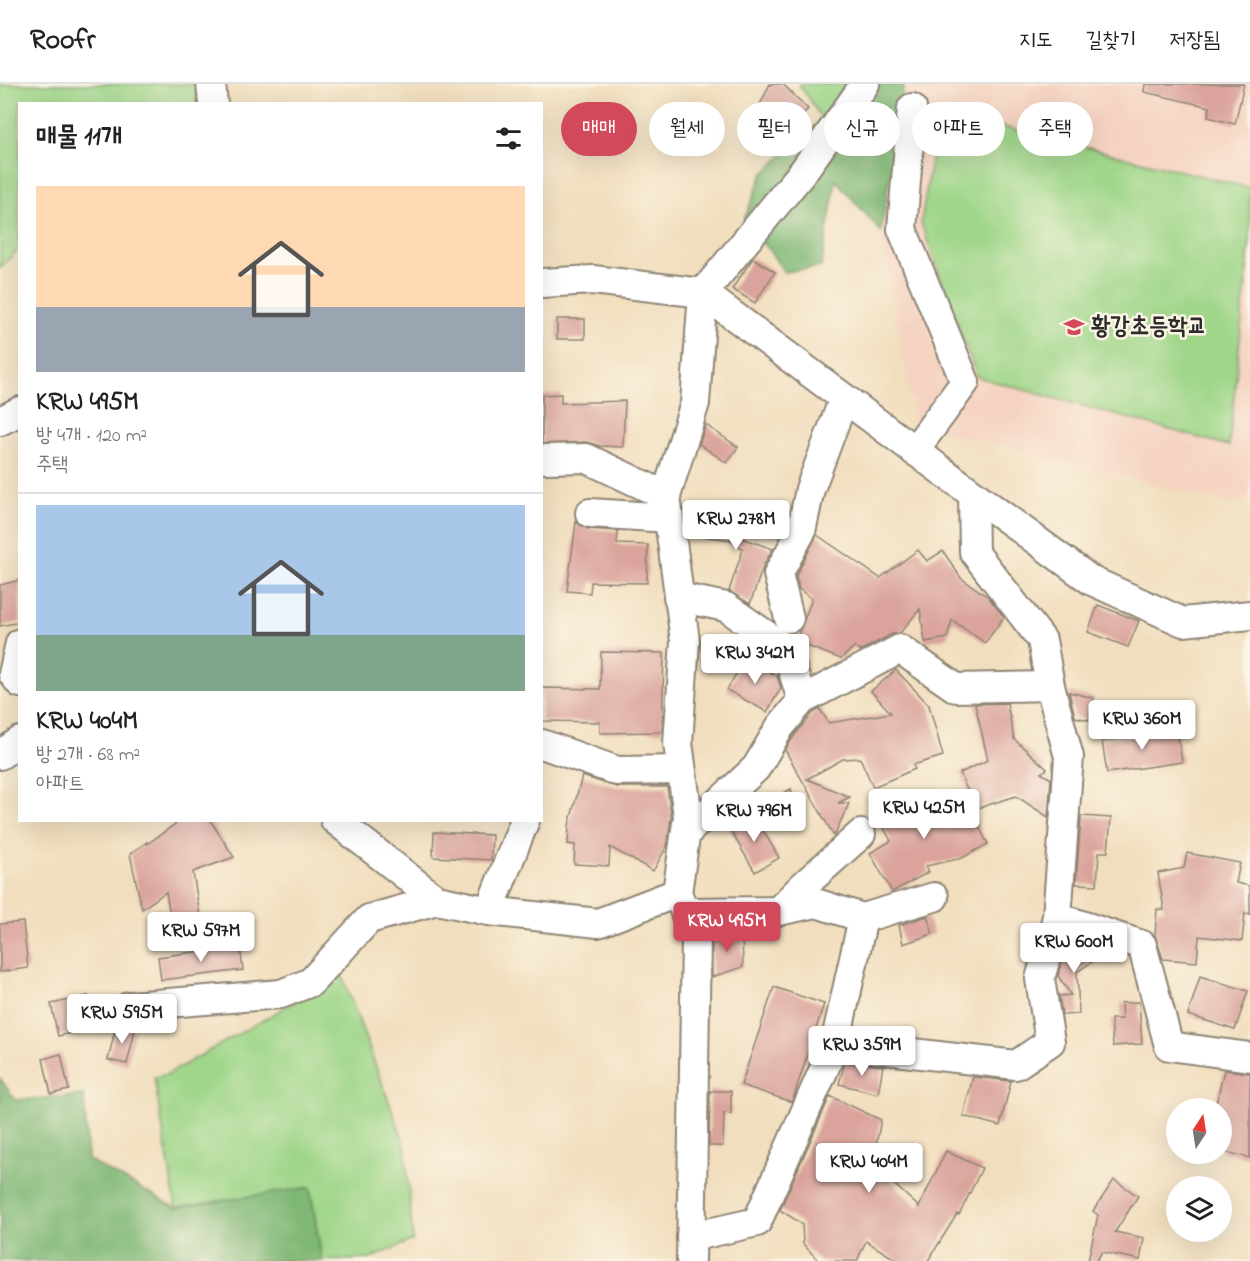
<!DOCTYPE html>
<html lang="ko">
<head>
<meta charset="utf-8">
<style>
  :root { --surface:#fff; --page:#f2f2f2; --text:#222; --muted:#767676; --line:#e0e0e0; --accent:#d1495b }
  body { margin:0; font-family:"Indie Flower","Poor Story",sans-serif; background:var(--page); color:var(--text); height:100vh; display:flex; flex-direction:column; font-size:22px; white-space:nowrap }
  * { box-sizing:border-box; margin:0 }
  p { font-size:20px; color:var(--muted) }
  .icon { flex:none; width:33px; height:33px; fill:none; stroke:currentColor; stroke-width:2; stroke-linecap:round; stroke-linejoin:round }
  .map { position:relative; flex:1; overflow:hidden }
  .panel { position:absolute; left:18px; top:18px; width:525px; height:720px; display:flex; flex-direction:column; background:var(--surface); border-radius:0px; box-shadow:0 6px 24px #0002 }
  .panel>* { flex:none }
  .hud { position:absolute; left:561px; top:18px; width:570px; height:54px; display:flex; gap:12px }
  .needle { width:39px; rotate:12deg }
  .tools { position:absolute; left:1166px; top:1014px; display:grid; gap:12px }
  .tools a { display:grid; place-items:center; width:66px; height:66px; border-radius:50%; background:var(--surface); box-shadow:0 6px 24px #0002; font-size:30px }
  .price { position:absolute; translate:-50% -51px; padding:0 14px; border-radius:6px; background:#fff; color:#222; font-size:20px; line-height:39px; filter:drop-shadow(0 2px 3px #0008) }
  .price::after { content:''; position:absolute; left:50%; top:36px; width:18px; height:14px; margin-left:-9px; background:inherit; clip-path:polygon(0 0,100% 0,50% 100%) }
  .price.on { background:var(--accent); color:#fff }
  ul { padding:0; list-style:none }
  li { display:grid; align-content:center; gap:12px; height:318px; padding:0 18px }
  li+li { border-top:2px solid var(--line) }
  li span { display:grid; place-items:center; height:186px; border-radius:0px; color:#555 }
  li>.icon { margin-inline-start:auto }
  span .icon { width:108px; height:108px; fill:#fffc; stroke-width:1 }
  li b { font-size:26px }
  h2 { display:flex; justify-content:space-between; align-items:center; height:72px; padding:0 18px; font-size:26px }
  .chip { padding:0 21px; border-radius:27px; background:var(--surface); box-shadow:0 6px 24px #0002; font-size:21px; line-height:54px }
  .chip.on { background:var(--accent); color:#fff }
  header { display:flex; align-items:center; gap:36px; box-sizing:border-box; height:84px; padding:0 30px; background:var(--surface); border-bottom:2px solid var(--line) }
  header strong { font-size:28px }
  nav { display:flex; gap:33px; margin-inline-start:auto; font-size:21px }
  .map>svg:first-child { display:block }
  .built { fill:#f5d3c1 }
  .green { fill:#9fd689; stroke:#65805a; stroke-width:1.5 }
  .forest { fill:#7fb775; stroke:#557150; stroke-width:1.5 }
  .building { fill:#daa39b }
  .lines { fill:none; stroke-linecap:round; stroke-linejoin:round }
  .minor-casing { stroke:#8e8474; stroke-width:32 }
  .minor { stroke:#fff; stroke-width:28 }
  .labels { text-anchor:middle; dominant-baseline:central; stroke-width:5; stroke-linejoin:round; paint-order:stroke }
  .poi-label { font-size:24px; font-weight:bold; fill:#2b2b2b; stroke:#fcf5e5; text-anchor:start }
</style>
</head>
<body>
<header>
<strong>Roofr</strong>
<nav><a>지도</a><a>길찾기</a><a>저장됨</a></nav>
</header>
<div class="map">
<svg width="1250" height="1177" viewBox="0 0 1250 1177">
  <rect width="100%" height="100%" fill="#fcf5e5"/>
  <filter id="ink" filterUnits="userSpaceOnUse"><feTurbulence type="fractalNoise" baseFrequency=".0167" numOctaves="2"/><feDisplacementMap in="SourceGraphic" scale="12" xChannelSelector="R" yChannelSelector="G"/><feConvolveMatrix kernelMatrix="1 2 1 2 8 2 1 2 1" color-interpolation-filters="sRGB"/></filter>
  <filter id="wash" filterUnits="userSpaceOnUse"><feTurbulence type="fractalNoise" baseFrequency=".008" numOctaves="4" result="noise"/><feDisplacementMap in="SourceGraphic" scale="24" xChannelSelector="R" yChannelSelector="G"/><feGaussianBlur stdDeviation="1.35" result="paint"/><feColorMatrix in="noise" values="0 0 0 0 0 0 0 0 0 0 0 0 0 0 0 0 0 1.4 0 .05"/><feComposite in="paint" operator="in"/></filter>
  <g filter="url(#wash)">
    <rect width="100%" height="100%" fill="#f1debe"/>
    <polygon class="built" points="904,0 1250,0 1250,414 1234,421 915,339 881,148"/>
    <g class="green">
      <polygon points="0,0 196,0 198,19 20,20 19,165 0,184"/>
      <polygon points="799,0 846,0 822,35"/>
      <polygon points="939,27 1250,104 1250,156 1229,362 977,293 921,139"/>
      <polygon points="342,891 405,1061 413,1156 370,1175 322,1177 310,1103 176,1124 154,993 168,990"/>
    </g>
    <g class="forest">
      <polygon points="846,0 904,0 881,148 836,96 821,183 784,188 767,163 741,143 762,91 822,35"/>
      <polygon points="0,994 15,1016 84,1011 88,1076 176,1124 310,1103 322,1177 0,1177"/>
    </g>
    <g id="blocks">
      <g class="building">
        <polygon points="770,0 783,0 808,25 795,38 784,27 775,45 753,35"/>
        <polygon points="1145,0 1244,0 1235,40 1208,33 1210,23 1144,8"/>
        <polygon points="753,174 775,188 755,219 732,205"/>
        <rect x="557" y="235" width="28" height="20"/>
        <polygon points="561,310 561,319 625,317 623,363 600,362 586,358 542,360 542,311"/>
        <polygon points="706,341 738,363 727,379 699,360"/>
        <polygon points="698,425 735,430 731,455 733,451 773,465 764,480 750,520 729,507 743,465 731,456 695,451"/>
        <polygon points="576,438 588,445 618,447 617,460 648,461 647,499 591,498 590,509 567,507"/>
        <polygon points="817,451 880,494 918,466 927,477 943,467 961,494 988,513 1004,533 985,559 952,536 947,554 925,558 920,525 900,549 892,550 860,567 854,563 841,575 802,560 797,554 812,515 799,505 796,492"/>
        <polygon points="20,496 20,538 0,542 0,501"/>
        <polygon points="1098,521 1139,537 1128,563 1088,548"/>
        <polygon points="601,568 664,569 662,648 600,649 600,638 542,637 542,604 600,605"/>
        <polygon points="745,574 777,592 781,604 767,628 727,606"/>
        <polygon points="896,586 929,621 943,672 913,681 915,685 873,703 860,674 843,675 807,695 850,713 838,719 849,719 834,752 785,666 794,652 813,629 820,625 829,639 891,629 871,607"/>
        <polygon points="1069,608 1094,614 1089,636 1075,633"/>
        <polygon points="1007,619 1014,655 1047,685 1041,689 1051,695 1048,733 1016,712 975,725 960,689 988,676 975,620"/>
        <polygon points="1177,646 1182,678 1107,689 1102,657"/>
        <polygon points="582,692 617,703 667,703 671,732 667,762 653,787 610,763 609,782 574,780 575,761 568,760 569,741"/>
        <polygon points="791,705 796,725 774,737 765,720"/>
        <polygon points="880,720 968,722 988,760 962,774 926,782 929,788 892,808 870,769 891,757 873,724 883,728"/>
        <polygon points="754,730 779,774 755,788 729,744"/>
        <polygon points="1081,732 1111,734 1108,768 1099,768 1097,801 1076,800"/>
        <polygon points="181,736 210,736 234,773 193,788 200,832 171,837 166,808 142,825 130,770 147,758 147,760"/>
        <polygon points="434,748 492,751 491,776 433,773"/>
        <polygon points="1187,769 1240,779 1236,799 1250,802 1250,830 1245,829 1242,857 1199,852 1197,878 1163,875 1155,851 1157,825 1164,826 1158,789 1184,784"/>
        <polygon points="927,832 933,850 903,860 899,841"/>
        <polygon points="23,838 28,884 0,888 0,840"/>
        <polygon points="742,850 743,883 712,893 712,851"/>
        <polygon points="1078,857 1090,861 1098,874 1077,888 1079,930 1062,931 1059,912 1071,911 1058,892 1065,865"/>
        <polygon points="240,862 243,886 161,896 158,873"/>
        <polygon points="1200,892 1248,907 1235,946 1188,931"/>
        <polygon points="774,903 824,920 792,1018 741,1001"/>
        <polygon points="88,912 95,944 58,952 51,920"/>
        <polygon points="1139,918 1142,960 1113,962 1111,935 1122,935 1121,919"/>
        <polygon points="116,942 135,946 127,980 108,976"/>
        <polygon points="61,970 69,1006 51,1010 43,975"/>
        <polygon points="845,978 883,982 878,1010 839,1000"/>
        <polygon points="1224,986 1250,989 1250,1074 1221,1067 1221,1024 1215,1024"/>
        <polygon points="973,993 1011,997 1000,1042 963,1032"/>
        <polygon points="710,1007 731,1007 731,1030 724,1029 723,1062 709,1062"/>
        <polygon points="830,1012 881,1036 872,1080 919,1123 946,1067 982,1084 959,1131 957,1130 928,1177 898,1177 866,1157 857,1177 819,1177 803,1160 802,1140 780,1126"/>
        <polygon points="1114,1096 1138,1112 1115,1148 1144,1154 1140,1176 1102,1168 1096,1177 1088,1177 1098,1131 1093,1127"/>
      </g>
    </g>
  </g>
  <g filter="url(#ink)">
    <use href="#blocks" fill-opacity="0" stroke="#8e8474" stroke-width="1.5"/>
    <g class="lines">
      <g class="minor-casing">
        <g id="minor">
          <polyline points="211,0 213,20"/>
          <polyline points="912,24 902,145 965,298 914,367"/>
          <polyline points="542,199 593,196 703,209 973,410 974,468 1042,556 1050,602 1069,673 1057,833 1040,895 1050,958 1016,981 835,960 757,1138 691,1153"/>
          <polyline points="0,337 20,327"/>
          <polyline points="546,375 586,374 666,412"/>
          <polyline points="973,410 1092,497 1183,538 1250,531"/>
          <polyline points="590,429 669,434"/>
          <polyline points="678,513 726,523 786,565 802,616"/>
          <polyline points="789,534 778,490 801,448 810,405 844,314"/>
          <polyline points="20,559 13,590 20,599"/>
          <polyline points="542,660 617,687 681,686"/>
          <polyline points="0,671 20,657"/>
          <polyline points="335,736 437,816"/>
          <polyline points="686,749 756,684 780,643 802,616 900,565 956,604 1050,602"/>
          <polyline points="489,827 525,736"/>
          <polyline points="778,827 816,819 863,834 934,813"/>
          <polyline points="685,828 778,827 803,802 861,750"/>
          <polyline points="1057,833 1142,861 1169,962 1250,973"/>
          <polyline points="130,922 281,910 311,898 369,835 437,816 489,827 598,839 677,809"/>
          <polyline points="835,960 863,834"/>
          <polyline points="691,1177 696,854 677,809 688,732 678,659 685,557 666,412 695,319 703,209 802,89 865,0"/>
        </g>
      </g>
      <use href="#minor" class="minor"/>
    </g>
  </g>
  <defs>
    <g id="school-bare" transform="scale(1.62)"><path d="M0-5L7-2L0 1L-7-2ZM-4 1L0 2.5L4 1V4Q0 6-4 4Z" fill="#d1495b" stroke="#fcf5e5" stroke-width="2.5" paint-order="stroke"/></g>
  </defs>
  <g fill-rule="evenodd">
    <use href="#school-bare" x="1074" y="243"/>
  </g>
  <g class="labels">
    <g class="poi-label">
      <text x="1091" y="243">황강초등학교</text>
    </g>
  </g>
</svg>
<div class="tools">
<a><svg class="needle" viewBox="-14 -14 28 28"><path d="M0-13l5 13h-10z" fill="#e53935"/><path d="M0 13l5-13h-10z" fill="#767676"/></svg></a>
<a><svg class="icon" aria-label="layers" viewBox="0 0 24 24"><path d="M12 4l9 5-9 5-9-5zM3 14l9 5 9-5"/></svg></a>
</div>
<b class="price" style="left:736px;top:467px">KRW 278M</b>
<b class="price" style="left:755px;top:601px">KRW 342M</b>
<b class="price" style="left:1142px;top:667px">KRW 360M</b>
<b class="price" style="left:924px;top:756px">KRW 425M</b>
<b class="price" style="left:754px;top:759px">KRW 796M</b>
<b class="price on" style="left:727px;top:869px">KRW 495M</b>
<b class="price" style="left:201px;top:879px">KRW 597M</b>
<b class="price" style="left:1074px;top:890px">KRW 600M</b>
<b class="price" style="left:122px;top:961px">KRW 595M</b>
<b class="price" style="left:862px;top:993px">KRW 359M</b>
<b class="price" style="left:869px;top:1110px">KRW 404M</b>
<div class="hud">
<a class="chip on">매매</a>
<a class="chip">월세</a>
<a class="chip">필터</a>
<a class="chip">신규</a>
<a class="chip">아파트</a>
<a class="chip">주택</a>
</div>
<section class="panel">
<h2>매물 11개<svg class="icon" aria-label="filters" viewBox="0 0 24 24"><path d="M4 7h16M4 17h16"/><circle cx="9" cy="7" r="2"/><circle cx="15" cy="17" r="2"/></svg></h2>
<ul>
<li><span style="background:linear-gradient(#ffd9b3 65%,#9aa5b1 0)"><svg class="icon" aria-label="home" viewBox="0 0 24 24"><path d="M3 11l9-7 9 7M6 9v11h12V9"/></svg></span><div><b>KRW 495M</b><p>방 4개 · 120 m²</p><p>주택</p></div></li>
<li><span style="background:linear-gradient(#a9c7e8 70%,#7fa58c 0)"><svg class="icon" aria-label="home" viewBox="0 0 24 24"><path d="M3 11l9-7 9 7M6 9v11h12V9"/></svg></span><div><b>KRW 404M</b><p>방 2개 · 68 m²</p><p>아파트</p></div></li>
</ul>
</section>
</div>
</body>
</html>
